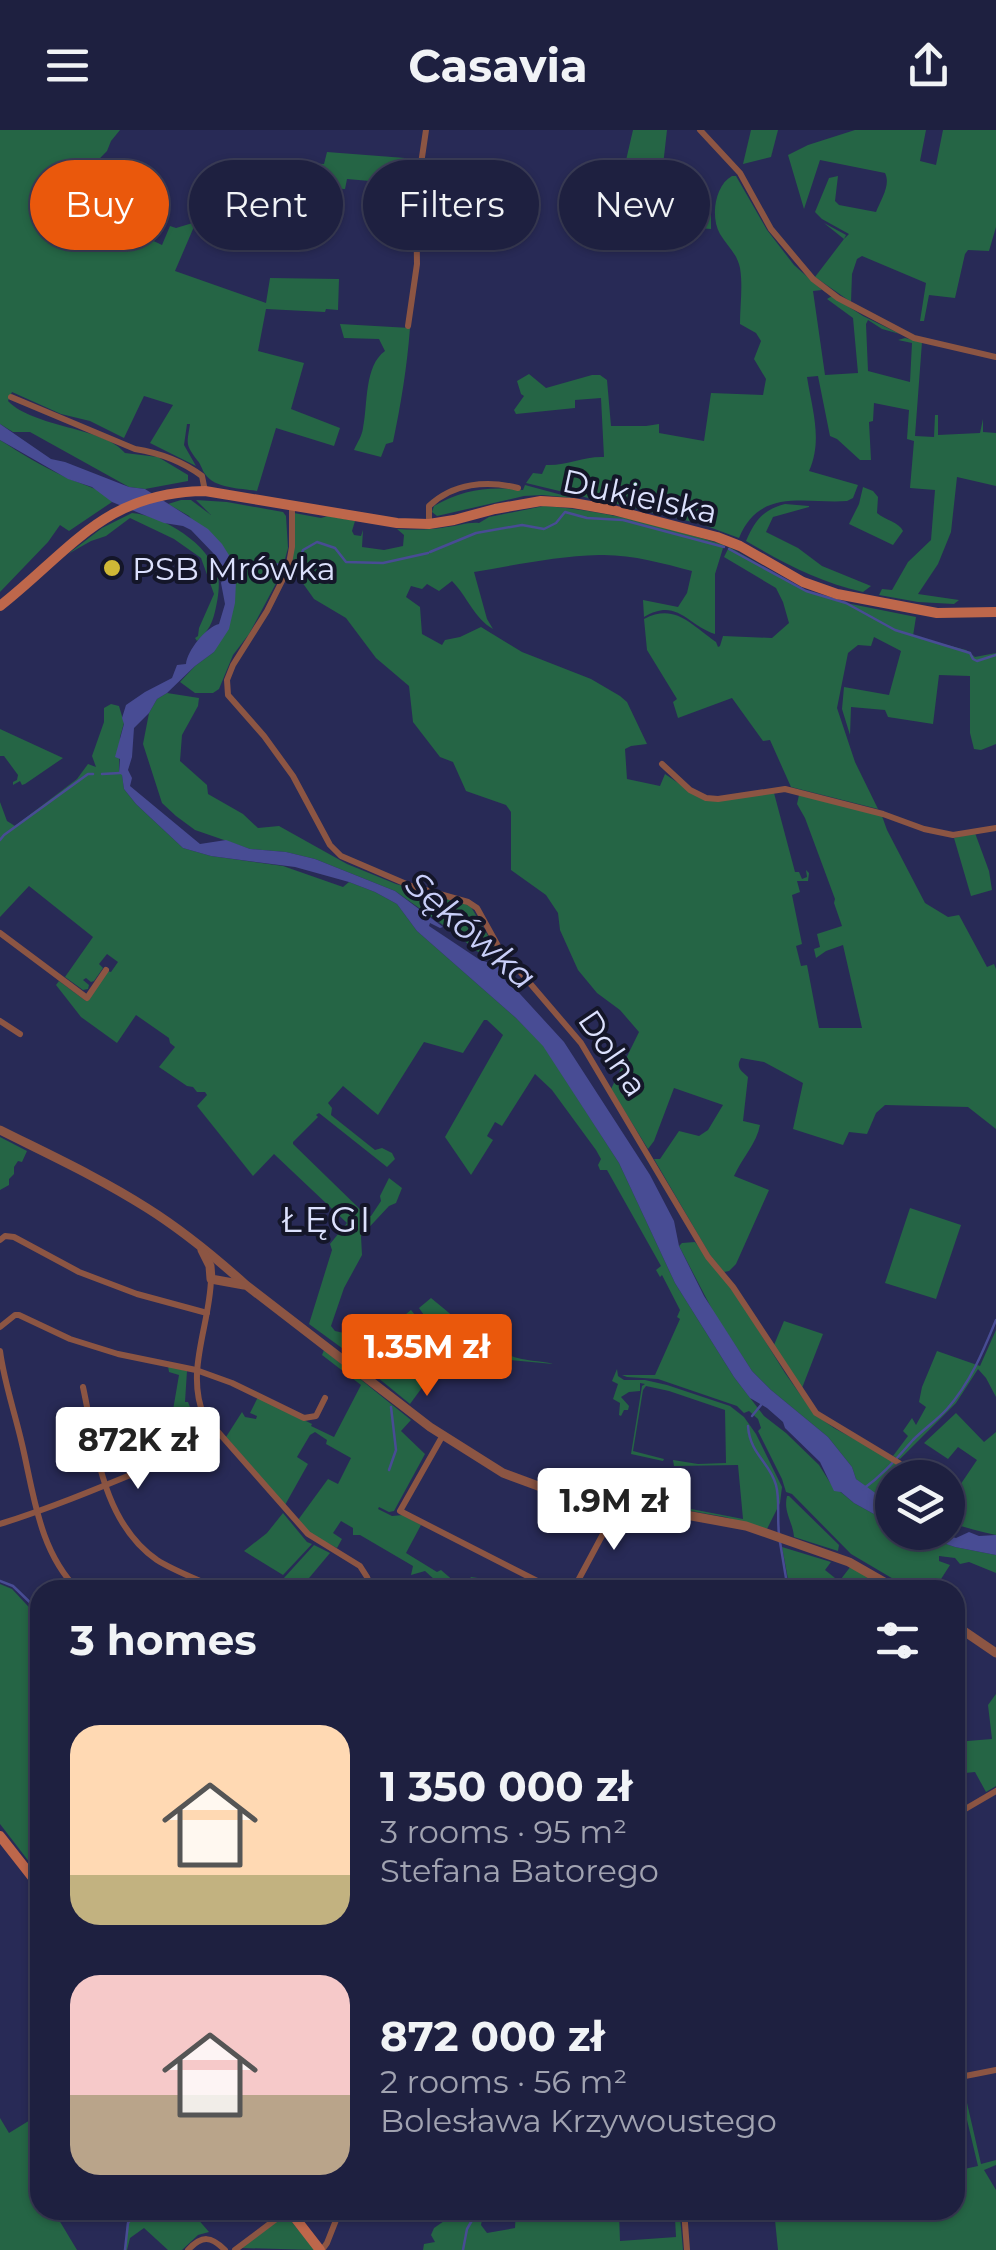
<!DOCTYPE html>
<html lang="en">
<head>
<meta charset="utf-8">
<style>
  :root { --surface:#1e2040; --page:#2b2d4b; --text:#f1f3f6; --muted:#a1a3b1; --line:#3c3e59; --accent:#ea580c }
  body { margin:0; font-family:Montserrat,sans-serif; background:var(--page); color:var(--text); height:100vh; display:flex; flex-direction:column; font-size:38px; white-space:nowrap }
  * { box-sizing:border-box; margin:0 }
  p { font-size:32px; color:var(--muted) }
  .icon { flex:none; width:55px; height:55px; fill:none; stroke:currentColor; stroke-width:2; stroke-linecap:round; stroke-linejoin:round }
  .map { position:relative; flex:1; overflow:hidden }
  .panel { position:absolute; left:30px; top:1450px; width:935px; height:640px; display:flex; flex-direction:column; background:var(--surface); border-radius:30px; box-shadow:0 2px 8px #0004,0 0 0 2px var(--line) }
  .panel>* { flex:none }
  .top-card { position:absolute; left:30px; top:30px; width:938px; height:90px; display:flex; gap:20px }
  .buttons { position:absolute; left:875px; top:1330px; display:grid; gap:20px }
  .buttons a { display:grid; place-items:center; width:90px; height:90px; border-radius:50%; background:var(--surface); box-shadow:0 2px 8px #0004,0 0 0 2px var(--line); font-size:50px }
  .price { position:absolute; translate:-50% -85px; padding:0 22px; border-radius:10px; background:#fff; color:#222; font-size:32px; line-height:65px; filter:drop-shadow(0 2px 5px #0008) }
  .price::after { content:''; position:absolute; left:50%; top:60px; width:30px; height:22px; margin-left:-15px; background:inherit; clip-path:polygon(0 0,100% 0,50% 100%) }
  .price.selected { background:var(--accent); color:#fff }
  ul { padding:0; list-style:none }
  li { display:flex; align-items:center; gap:30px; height:250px; padding:0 40px }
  li span { display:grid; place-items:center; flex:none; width:280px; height:200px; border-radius:30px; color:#555 }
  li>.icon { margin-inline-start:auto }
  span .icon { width:120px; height:120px; fill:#fffc; stroke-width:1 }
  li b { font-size:42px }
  h2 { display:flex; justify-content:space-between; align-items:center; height:120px; padding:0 40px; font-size:42px }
  .chip { padding:0 35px; border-radius:45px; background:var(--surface); box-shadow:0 2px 8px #0004,0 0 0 2px var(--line); font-size:35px; line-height:90px }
  .chip.selected { background:var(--accent); color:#fff }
  header { display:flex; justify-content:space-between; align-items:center; height:130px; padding:0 40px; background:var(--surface); font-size:45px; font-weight:700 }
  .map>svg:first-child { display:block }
  .green { fill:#256545 }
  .water { fill:#484c94 }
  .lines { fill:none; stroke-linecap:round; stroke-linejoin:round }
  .stream { stroke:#484c94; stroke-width:2.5 }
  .minor { stroke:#8c5543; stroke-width:6 }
  .tertiary { stroke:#8c5543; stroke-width:9 }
  .secondary { stroke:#be674b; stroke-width:10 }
  .poi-dot { fill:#d0b836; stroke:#141629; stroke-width:4 }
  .labels { text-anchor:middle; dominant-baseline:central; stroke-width:8; stroke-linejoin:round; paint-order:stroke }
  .street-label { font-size:32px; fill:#dce1fd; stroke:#141629 }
  .poi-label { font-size:32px; fill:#dce1fd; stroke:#141629; text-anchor:start }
  .water-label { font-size:35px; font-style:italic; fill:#c8cef8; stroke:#141629 }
  .neighbourhood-label { font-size:35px; letter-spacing:2.5px; fill:#dce1fd; stroke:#141629 }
</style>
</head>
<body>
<header><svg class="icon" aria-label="menu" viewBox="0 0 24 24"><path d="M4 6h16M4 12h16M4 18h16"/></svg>Casavia<svg class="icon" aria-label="share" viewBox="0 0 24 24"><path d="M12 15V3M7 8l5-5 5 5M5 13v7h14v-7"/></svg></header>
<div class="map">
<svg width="996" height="2120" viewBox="0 0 996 2120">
  <rect width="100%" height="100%" fill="#282a56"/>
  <g class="green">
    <path d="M0,0H120L111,11L107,21L55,74L104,109L113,98L131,108L135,102L162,115L170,96L176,98L196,92L175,141L266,173L270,148L339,149L338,180L326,179L325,182L266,179L258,221L304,233L291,279L340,298L334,316L276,298L257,361C241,358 215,359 205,344C202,340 201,334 197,330C185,314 187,314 190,294H187L184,315L196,336L150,313L173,275L144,266L124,308L90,291L61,284L12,262L8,271C34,298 104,297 125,323L158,327L188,345V351L145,359L129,357L30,302H13L0,294Z"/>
    <polygon points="633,0 667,0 659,71 711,75 711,99 612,91"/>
    <polygon points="751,0 778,0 771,27 743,34"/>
    <path d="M855,0H926L920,31L936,35L943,0H996V97L989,121L968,120L965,124L955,168L929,165L924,191H920L926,153L862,126L857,129L852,144L851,172L815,147L844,109L824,93L846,105L844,109L849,104L822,89L815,82L829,48L838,46L835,71L839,75L876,82C881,69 891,55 885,43L820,30L804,79L788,25L808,15Z"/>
    <polygon points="327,22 418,29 415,55 347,49 345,59 308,57 309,33 324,34"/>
    <path d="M732,46H736L767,100L794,135L822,160L813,161L825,245L858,243L853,188L827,169L832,166L863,186L900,204L882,199L868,190L866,194L868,241L910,252L912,213L898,210L905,208L922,212L915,306L934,307L935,285H938V305L980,303L983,289V302L996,303V356L957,347L951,402L938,434L918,464L959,470L954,474L918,472L879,465L882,459L892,460L908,432L931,410L935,360L910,358L914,311L907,309L909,280L874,273L873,291L869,292L871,330H860L837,309L830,306L818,246L807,247C812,279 823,310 809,341L858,355L853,368L847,371C805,374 760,357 739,408L701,394L663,385L660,382L658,384L613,373L609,369L605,372L526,353L533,343L542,344L546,335C567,336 584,326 604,327L601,268L575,270V278L516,284L514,280L524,266L521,264L517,251L529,244L546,258L592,245H600L607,250L611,296H646L659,294V303L704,311L711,263L763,265L766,249L754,229L761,211L756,203L740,194C740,176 743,156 740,138C737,123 727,116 720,104C710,87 715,55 732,46Z"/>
    <path d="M340,194L410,198C407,237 401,274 393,312L386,314L381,327L354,320C357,313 362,306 363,298C368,274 364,236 385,221L379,209L344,208Z"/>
    <path d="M0,310C20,323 42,336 63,346C80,355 99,356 112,372L69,401L60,395L48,412L0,462Z"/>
    <path d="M525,355L573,368L542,365L524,366L437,386L432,382L434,376C463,359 490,356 523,360Z"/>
    <path d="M863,357L873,361L878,367L877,383C885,390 899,392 903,401L893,415L849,394L859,374Z"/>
    <polygon points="181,370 191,370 211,385 196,370 227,372 283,382 286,386 288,418 281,444 249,504 233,525 219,559 213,563 195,563 180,552 195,536 214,522 236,451 189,386 168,374"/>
    <path d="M785,374L809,376V377L773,387L766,402L798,418L822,436L871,456L863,462C819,452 784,433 746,411C755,391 762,380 785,374Z"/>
    <path d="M544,376C606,380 665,397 724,415L715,444V504C687,495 677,467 644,487L643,470L678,477L687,463L692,441C662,433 630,424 599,425C557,426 516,435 474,442L487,489L493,499C474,488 467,466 452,451L439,461L427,454L422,459L411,456L406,467L420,477L422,504L442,515L445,510L460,507L481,497L522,522L591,549L620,566L627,572L647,614L631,616L625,619L627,649L660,656L665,644L687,659L709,670L774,663L795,742H799L802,749L807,747L806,740L809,743L808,751H797L800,762L792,765L802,814L796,816L801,836L807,835L819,898H862L843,815L826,821L816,828L814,819L820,817L817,804L842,796L834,773L835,769L805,688L797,674L799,665L882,686L887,700L925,773L948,787L959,785L987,837L994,834L996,839V999L968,977L885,975L876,983L867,1004L849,1002L843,1015L793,999L803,953L764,932L741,928C735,938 742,941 748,947L743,991L760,995C757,1013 742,1028 734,1046L769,1060L736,1134L729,1141L724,1142L710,1125L654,1029H660L679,1001L699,1006L708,1000L723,975L674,958L654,1011L648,1019L611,959L639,902L620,880L597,863L578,840L560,800L558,783L546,765L511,740V682L506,675L466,661L453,632L440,627L413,592L409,556L376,528L346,488L314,469L292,438L294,383L321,388L328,386L355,391L352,401L354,405L361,406L363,400L362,417L384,420L403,416L404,405L397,399C414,400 431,400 447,397C458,396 468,392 479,393L489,387Z"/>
    <path d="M132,383C164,386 208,413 218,446C220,455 218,468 216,477C213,492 209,501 197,511L195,508L198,506L199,498L214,464L201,428L174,409L130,388L106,406L91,411L68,424L102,398Z"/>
    <path d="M729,417L806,461L846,473L916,487L913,506L966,520L975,527L996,523V614L981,620L974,619L970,603V546L939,545L933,594L888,587L885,580L851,577L850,605L842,579L844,557L889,565L901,521L874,507L871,516L858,515L848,523L837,578L855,632L878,679L791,657L770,610L763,611L732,568L678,588L673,572L677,569L647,520L644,489C675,473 690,494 716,512L718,517L720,516L723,506L772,508L789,493L783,472L776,458L724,427Z"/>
    <polygon points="167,563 199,568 198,576 182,605 180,631 207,655 208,664 243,684 258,698 279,696 347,734 396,754 461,772 471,777 496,819 504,828 500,836 485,824 476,821 460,807 395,761 315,729 286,722 250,719 195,700 176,686 162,673 143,614 149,583 157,569"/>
    <path d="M111,574L119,576L124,593L120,607L119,638V643L122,644L124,659L136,674L183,718L211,726L283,736L343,757L349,752L375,762L397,774L417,801L516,888L543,915L619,1033L675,1153L734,1247L764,1286L786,1303L819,1335L831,1354L854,1373L892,1394V1402L913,1403L955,1417L996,1425V1443L969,1432L960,1434L955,1428L939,1426V1431L950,1435L934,1460H912L851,1424L792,1364L786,1362L782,1349L758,1301L761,1298L758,1289L749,1281L744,1283L737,1276L658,1249L627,1247L622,1245H655L680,1189L677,1187L680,1180L662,1145L660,1147L656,1140L661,1136L607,1040H600L598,1035L601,1029L596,1020L552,960L535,944L502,996L495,992L487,1006L493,1010L471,1045L445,1007L503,905L487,890H484L463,923L424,912L378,985L343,956L328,973L332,978L331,985L375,1020L382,1018L392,1023L395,1029L387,1037L319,983L316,985L318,987L293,1012V1014L367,1086H371L381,1071L380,1066L389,1048L402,1058L396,1073L389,1076L361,1106L362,1125L344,1158L331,1196L335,1201C355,1205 361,1209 377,1195L379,1198L353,1221L350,1218L346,1221L309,1194L332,1120L330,1114L347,1093L274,1024L253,1046L197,976L207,965L205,962H197L193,957L187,956L159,937L175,917L170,913L169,908L136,885L117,913L81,887L56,855L59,851L86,871L107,841L111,842L118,832L107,824L99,834L103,838L94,851L91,852L86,848L83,850L89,855L88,859L83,860L65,847L93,807L29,756L0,787V672L7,691L15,696L77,649L88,634L96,637L92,626L104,592V578Z"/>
    <polygon points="0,599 63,628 25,654 22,655 20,651 13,655 13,652 17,650 18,645 4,626 0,626"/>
    <polygon points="975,703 989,741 992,760 971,766 954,708"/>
    <polygon points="0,1007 27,1021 22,1032 18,1031 14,1037 14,1044 9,1049 9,1055 0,1060"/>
    <polygon points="910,1078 961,1095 936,1169 885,1153"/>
    <polygon points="695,1112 737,1166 785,1243 814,1284 834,1298 891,1329 911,1347 892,1348 892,1374 872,1362 856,1349 852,1337 828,1307 771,1260 752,1241 714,1183 679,1116 682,1113"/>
    <path d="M431,1168C455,1187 481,1213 509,1225C524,1232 541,1230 553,1234L510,1230L465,1199L410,1274L355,1229L358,1226L356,1224L364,1217L383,1233L386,1232L368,1215L411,1180L415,1185L411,1193L415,1194L418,1190L421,1192L426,1188L419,1178Z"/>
    <polygon points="784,1191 823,1204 802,1258 774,1215"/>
    <polygon points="996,1200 996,1267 986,1248 978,1239 956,1273 900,1329 893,1326 908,1306 903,1301 912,1288 916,1295 926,1277 919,1272 922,1257 937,1221 980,1236"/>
    <polygon points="324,1220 411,1290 401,1301 425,1324 394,1381 389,1382 379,1377 378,1379 392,1386 403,1385 421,1395 406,1423 437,1442 441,1440 455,1452 468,1451 471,1447 478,1448 474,1460 446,1460 425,1441 411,1445 413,1436 360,1405 353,1405 353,1398 341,1391 333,1403 342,1409 337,1418 312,1405 298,1390 328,1349 338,1354 351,1328 326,1314 327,1310 315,1302 310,1305 297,1327 308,1334 285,1375 226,1307 242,1282 245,1287 256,1289 257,1286 250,1283 258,1267 312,1294 311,1296 334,1307 361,1255 322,1225"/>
    <polygon points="168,1236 187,1241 185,1272 188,1272 194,1287 202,1299 198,1311 182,1319 179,1318 179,1299 173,1280 179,1245 169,1242"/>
    <polygon points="617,1239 618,1246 624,1250 645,1250 667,1255 730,1276 744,1287 756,1304 782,1357 780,1373 767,1399 725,1387 691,1381 691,1379 743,1389 738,1335 674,1336 673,1330 698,1334 726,1333 725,1280 669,1261 646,1256 643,1260 633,1321 664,1329 663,1331 631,1324 642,1256 645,1254 640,1253 640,1261 629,1262 621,1267 629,1276 628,1280 624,1280 621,1286 619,1285 620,1273 613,1269 618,1254 612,1251"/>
    <path d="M956,1283L984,1312L996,1302V1405C979,1402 964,1396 948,1393V1373L977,1330L958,1317L948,1329L924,1313Z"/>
    <path d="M787,1366H789L839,1415L838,1421L794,1407C793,1392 783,1382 787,1366Z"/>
    <polygon points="283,1383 307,1412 312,1414 283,1445 244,1421 267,1403"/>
    <polygon points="314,1415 330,1423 299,1460 273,1460"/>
    <polygon points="782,1417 831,1432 825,1440 835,1448 841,1449 851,1436 879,1452 876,1460 790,1460"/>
    <polygon points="0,1454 12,1459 40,1489 40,1746 0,1694"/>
    <polygon points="996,1564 996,1656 986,1662 975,1642 955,1644 955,1612 992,1609 988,1575"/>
    <polygon points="962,1951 981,2034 996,2030 996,2035 984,2040 996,2060 996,2120 778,2120 774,2080 955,2080 955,2041 978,2036 958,1952"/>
    <polygon points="40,1984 40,2032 28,2040 40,2059 40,2080 53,2080 77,2120 0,2120 0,1988 9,2003"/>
    <polygon points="137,2080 190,2080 209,2102 198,2105 182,2120 168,2120 144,2098 130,2108 127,2120 125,2120 127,2093"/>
    <polygon points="460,2080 484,2080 481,2095 487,2103 515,2098 516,2080 528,2080 539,2090 543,2089 544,2080 654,2080 619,2083 620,2111 676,2107 675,2088 672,2086 680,2087 683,2120 423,2120 424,2114 435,2112 431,2105 434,2098"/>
    <polygon points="286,2085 315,2120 241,2118"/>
  </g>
  <g class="water">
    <path d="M0,294L51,329L65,332L129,357L145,359L208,399L222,414L232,430L236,451L235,473L229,499L214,522L195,536L167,563L157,569L149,583L134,598L132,627L128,640L132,648L130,656L200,714L226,710L250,719L286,722L315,729L395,761L443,797L440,798L430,793L429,796L480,830L500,836L510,853L564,912L650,1045L674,1091L679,1116L704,1166L752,1241L771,1260L828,1307L852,1337L856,1349L885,1370L873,1373L880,1377L892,1378V1394L854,1373L841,1362L834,1361L820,1332L785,1298L783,1292L767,1278L750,1268L734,1247L675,1153L619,1033L543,916L516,888L417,801L397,774L375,762L349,752L295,737L211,726L183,718L136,674L124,659L122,645L119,643L120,629L115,627L124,594L122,588L126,575L145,562L172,548L177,535L186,534C187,521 206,497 219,494L225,474L221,453L226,441L215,425L191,400L183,396L164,393L112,372L92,357L68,349L0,310Z"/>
    <polygon points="969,1402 979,1406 996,1405 996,1425 955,1417 913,1403 945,1403 948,1406 956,1408"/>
  </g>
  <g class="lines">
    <g class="stream">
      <polyline points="729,419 806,461 846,473 895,500 970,523 973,529 977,531 996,525"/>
      <polyline points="430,422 476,403 522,395 544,399 556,393 565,382 587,388 623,390 724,417"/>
      <polyline points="229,430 282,435"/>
      <polyline points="294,436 297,436 303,420 317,412 335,418 346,432 383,433 428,423"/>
      <polyline points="102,644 120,643"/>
      <polyline points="0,710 4,705 88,644 93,644"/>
      <polyline points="752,1286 761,1275"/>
      <path d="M748,1296C750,1325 770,1332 776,1355C780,1370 777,1388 779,1404"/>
      <polyline points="389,1340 396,1320 391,1277"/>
      <path d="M863,1359C884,1344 896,1329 913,1310C924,1299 937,1290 947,1279C970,1253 983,1222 996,1190"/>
      <polyline points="780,1412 788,1460"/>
      <polyline points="0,1451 13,1456 40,1482"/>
      <polyline points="125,2120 128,2093 138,2080"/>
      <polyline points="463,2120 467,2099 478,2080"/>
    </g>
    <g class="minor">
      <polyline points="700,0 740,43 771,99 813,149 838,168 914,208 996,227"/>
      <polyline points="408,196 417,134 416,68 426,0"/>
      <path d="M11,267L135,319C160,323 182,331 202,346L205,361"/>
      <polyline points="292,376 292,417 288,439 267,481 233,535 227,550 228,565 264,606 293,646 330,715 341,726 411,756 468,772 477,778 498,816 581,913 708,1127 733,1157 816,1283 899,1333"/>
      <path d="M429,394V376C453,353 487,350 518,358"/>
      <polyline points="662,634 690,660 706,668 718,669 785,659 883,684 924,699 953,705 996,698"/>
      <polyline points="0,803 87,868 106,840"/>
      <polyline points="0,891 20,904"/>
      <polyline points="0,1110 5,1106 14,1107 79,1142 137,1164 207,1183"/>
      <path d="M211,1149C210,1195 185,1241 204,1286L308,1404L360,1436L367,1447L372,1460"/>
      <polyline points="0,1197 15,1185 19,1185 70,1209 118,1224 196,1240 232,1253 304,1288 316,1286 325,1268"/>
      <path d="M0,1221C4,1252 15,1283 22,1314C34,1365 39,1421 78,1460"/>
      <path d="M83,1257C96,1317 102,1392 157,1430C176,1442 200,1450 220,1460"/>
      <polyline points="443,1305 400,1381 555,1460"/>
      <path d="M0,1394C48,1379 94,1360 140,1341C167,1331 196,1322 219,1305"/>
      <polyline points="573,1460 611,1389 616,1372"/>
      <polyline points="657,1460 658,1457"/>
      <polyline points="955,1685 996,1661"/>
      <polyline points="955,1948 996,1940"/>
      <polyline points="684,2080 687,2120"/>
      <path d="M188,2120C202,2105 211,2106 225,2120"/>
      <polyline points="235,2120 288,2080"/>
      <polyline points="322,2120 327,2113 340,2080"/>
    </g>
    <g class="tertiary">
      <path d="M0,1000C50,1025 100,1048 147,1078C182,1100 216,1128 246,1155L430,1297L503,1343L549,1360L746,1396L849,1432L898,1460"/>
      <polyline points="202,1120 210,1136 211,1149 244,1155"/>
      <polyline points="955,1495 996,1523"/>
    </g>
    <g class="secondary">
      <path d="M0,476C71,420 105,362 205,361L397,393L429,394L454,390L495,379L541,371L573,373L613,380L717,407L740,416L803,452L837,464L937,483L996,482"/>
      <polyline points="0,1706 40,1757"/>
      <polyline points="289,2080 320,2120"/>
    </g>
  </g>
  <circle class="poi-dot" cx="112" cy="438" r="10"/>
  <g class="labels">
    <g class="street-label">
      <text transform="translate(640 366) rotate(12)">Dukielska</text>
      <text transform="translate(613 923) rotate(56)">Dolna</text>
    </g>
    <g class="poi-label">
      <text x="132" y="438">PSB Mrówka</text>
    </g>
    <g class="water-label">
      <text transform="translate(471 800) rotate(41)">Sękówka</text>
    </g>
    <g class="neighbourhood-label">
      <text x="327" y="1089">ŁĘGI</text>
    </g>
  </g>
</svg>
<div class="buttons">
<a><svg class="icon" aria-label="layers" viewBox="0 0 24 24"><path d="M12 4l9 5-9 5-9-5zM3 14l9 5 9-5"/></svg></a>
</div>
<b class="price selected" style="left:427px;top:1269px">1.35M zł</b>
<b class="price" style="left:138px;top:1362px">872K zł</b>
<b class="price" style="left:614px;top:1423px">1.9M zł</b>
<div class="top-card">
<a class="chip selected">Buy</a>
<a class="chip">Rent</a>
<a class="chip">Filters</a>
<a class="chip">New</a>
</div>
<section class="panel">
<h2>3 homes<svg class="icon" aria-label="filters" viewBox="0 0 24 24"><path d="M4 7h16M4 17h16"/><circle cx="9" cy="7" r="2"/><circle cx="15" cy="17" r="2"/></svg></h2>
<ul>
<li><span style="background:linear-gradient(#ffd9b3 75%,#c2b280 0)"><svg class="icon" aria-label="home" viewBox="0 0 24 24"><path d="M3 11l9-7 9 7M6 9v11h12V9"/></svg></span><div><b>1 350 000 zł</b><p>3 rooms · 95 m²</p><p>Stefana Batorego</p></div></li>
<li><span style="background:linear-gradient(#f6c9c9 60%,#b9a48a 0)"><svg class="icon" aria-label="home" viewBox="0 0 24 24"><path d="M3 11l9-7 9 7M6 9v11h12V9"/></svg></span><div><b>872 000 zł</b><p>2 rooms · 56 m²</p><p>Bolesława Krzywoustego</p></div></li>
</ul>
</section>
</div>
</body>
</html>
